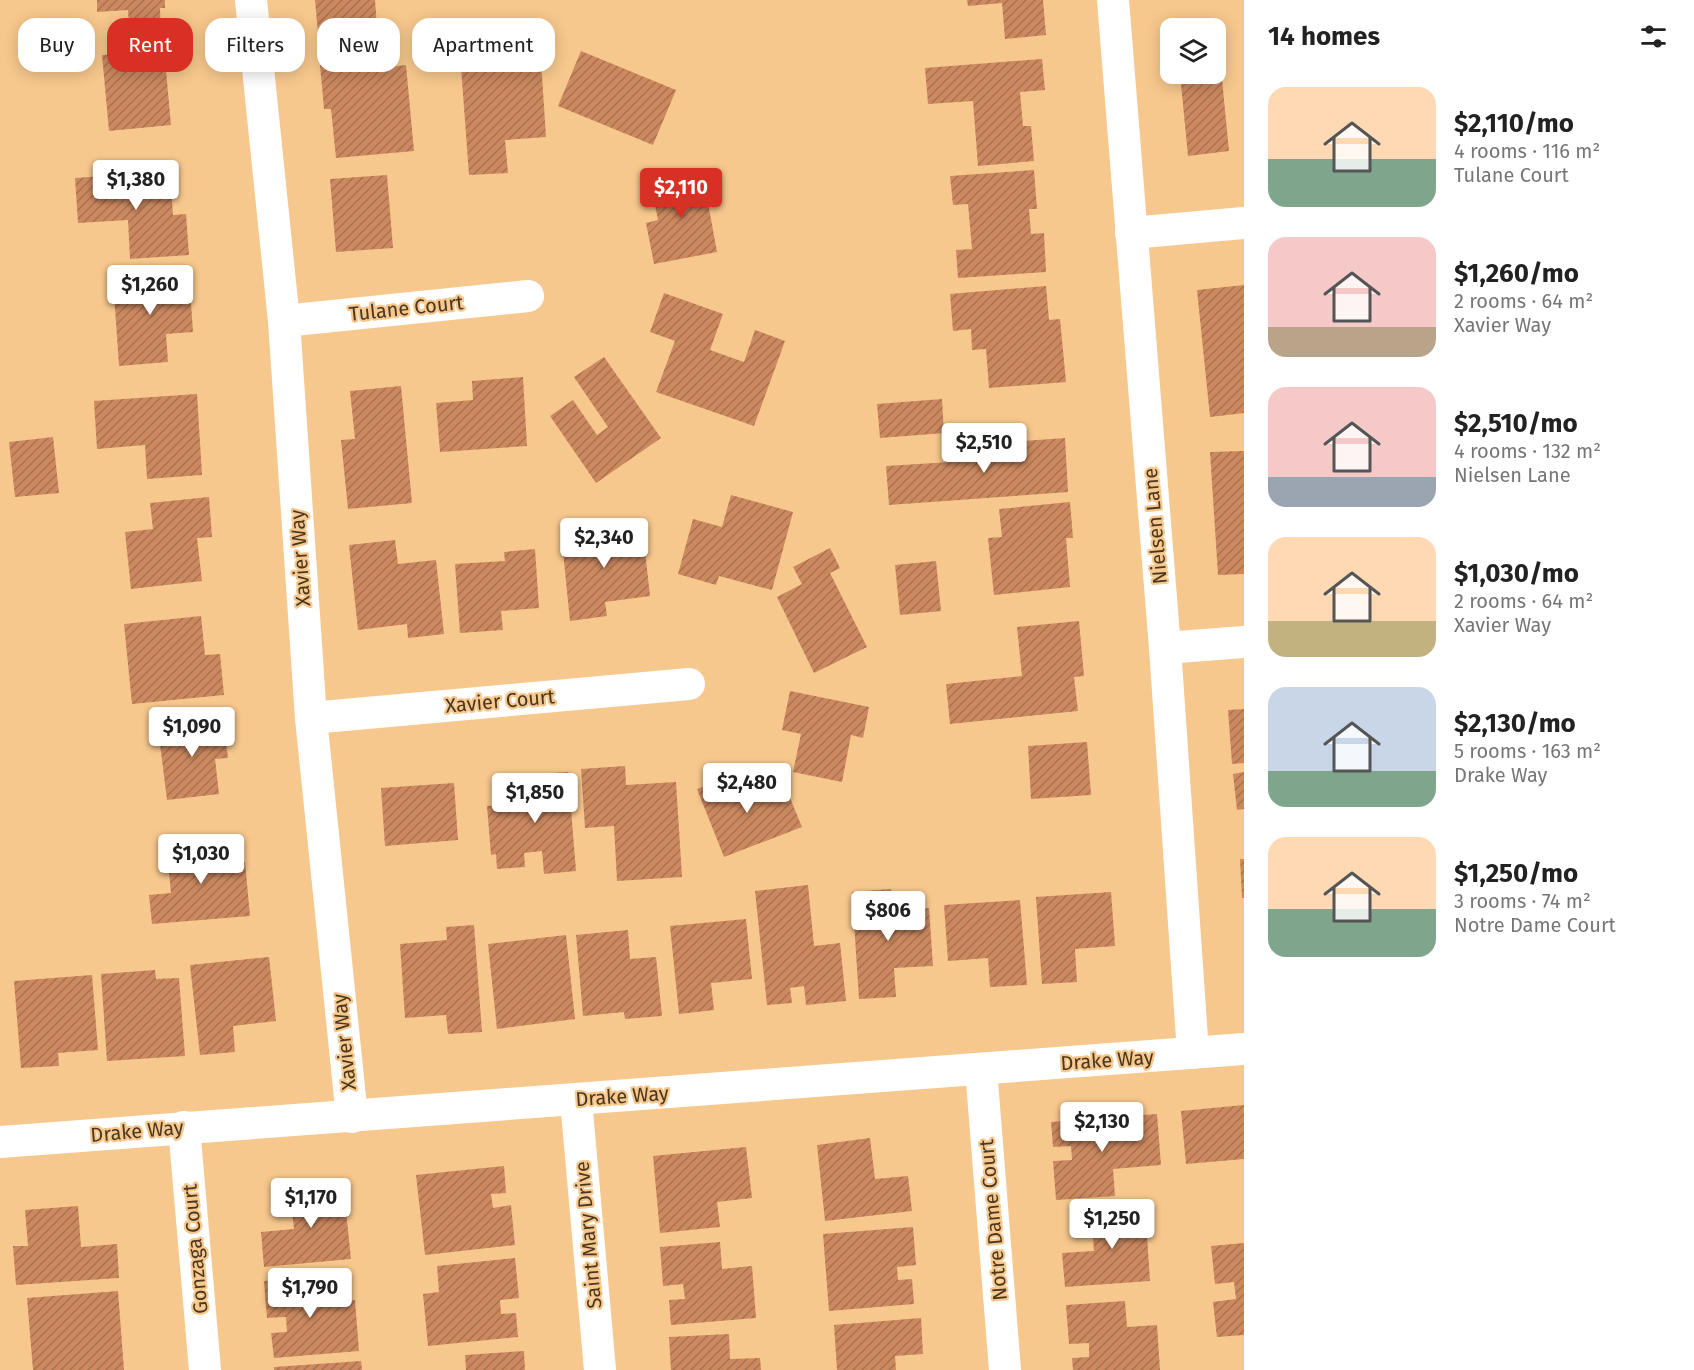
<!DOCTYPE html>
<html lang="en">
<head>
<meta charset="utf-8">
<style>
  :root { --surface:#fff; --page:#f2f2f2; --text:#222; --muted:#767676; --accent:#d93025 }
  body { margin:0; font-family:"Fira Sans",sans-serif; background:var(--page); color:var(--text); height:100vh; display:flex; flex-direction:column; font-size:22px; white-space:nowrap }
  * { box-sizing:border-box; margin:0 }
  p { font-size:20px; color:var(--muted) }
  .icon { flex:none; width:33px; height:33px; fill:none; stroke:currentColor; stroke-width:2; stroke-linecap:round; stroke-linejoin:round }
  .map { position:relative; flex:1; overflow:hidden }
  .sheet { display:flex; flex-direction:column; background:var(--surface); width:450px }
  .sheet>* { flex:none }
  .hud { position:absolute; left:18px; top:18px; width:570px; height:54px; display:flex; gap:12px }
  .tools { position:absolute; left:1160px; top:18px; display:grid; gap:12px }
  .tools a { display:grid; place-items:center; width:66px; height:66px; border-radius:12px; background:var(--surface); box-shadow:0 3px 15px #0003; font-size:30px }
  .price { position:absolute; translate:-50% -51px; padding:0 14px; border-radius:6px; background:#fff; color:#222; font-size:20px; line-height:39px; filter:drop-shadow(0 2px 3px #0008) }
  .price::after { content:''; position:absolute; left:50%; top:36px; width:18px; height:14px; margin-left:-9px; background:inherit; clip-path:polygon(0 0,100% 0,50% 100%) }
  .price.active { background:var(--accent); color:#fff }
  ul { padding:0; list-style:none }
  li { display:flex; align-items:center; gap:18px; height:150px; padding:0 24px }
  li span { display:grid; place-items:center; flex:none; width:168px; height:120px; border-radius:18px; color:#555 }
  li>.icon { margin-inline-start:auto }
  span .icon { width:72px; height:72px; fill:#fffc; stroke-width:1 }
  li b { font-size:26px }
  h2 { display:flex; justify-content:space-between; align-items:center; height:72px; padding:0 24px; font-size:26px }
  .chip { padding:0 21px; border-radius:18px; background:var(--surface); box-shadow:0 3px 15px #0003; font-size:21px; line-height:54px }
  .chip.active { background:var(--accent); color:#fff }
  main { display:flex; flex:1; min-height:0 }
  .map>svg:first-child { display:block }
  .building { fill:url(#building-hatch) }
  .lines { fill:none; stroke-linecap:round; stroke-linejoin:round }
  .street { stroke:#fff; stroke-width:32 }
  .labels { text-anchor:middle; dominant-baseline:central; stroke-width:4.5; stroke-linejoin:round; paint-order:stroke }
  .street-label { font-size:20px; fill:#4a371f; stroke:#f7c88d }
</style>
</head>
<body>
<main>
<div class="map">
<svg width="1244" height="1370" viewBox="0 0 1244 1370">
  <defs>
    <pattern id="building-hatch" width="6" height="6" patternUnits="userSpaceOnUse" patternTransform="scale(1.5)"><rect width="6" height="6" fill="#cc8960"/><path d="M-1 1l2-2M0 6l6-6M5 7l2-2" fill="none" stroke="#a8714f"/></pattern>
  </defs>
  <rect width="100%" height="100%" fill="#f7c88d"/>
  <g class="building">
    <polygon points="97,0 165,0 165,8 160,8 161,36 130,37 128,10 97,12"/>
    <polygon points="315,0 375,0 377,27 354,29 355,40 319,44"/>
    <polygon points="967,0 1043,0 1046,35 1005,39 1002,3 968,6"/>
    <polygon points="1216,18 1229,151 1188,156 1180,74 1215,74 1215,28 1176,28 1175,22"/>
    <polygon points="164,49 171,125 109,131 102,55"/>
    <polygon points="581,51 676,90 653,145 558,106"/>
    <polygon points="1042,59 1045,90 1020,92 1023,126 1031,126 1034,161 978,166 973,101 928,104 925,68"/>
    <polygon points="541,61 546,137 505,140 508,173 469,175 461,67"/>
    <polygon points="359,62 360,70 406,65 414,151 336,158 331,109 324,109 320,65"/>
    <polygon points="702,170 717,252 654,264 646,223 658,220 650,180"/>
    <polygon points="1034,170 1037,209 1029,209 1031,234 1044,233 1046,272 958,278 956,250 972,249 968,204 953,205 950,176"/>
    <polygon points="170,171 173,215 186,214 189,255 130,259 128,220 78,223 75,178"/>
    <polygon points="387,175 393,248 336,252 330,179"/>
    <polygon points="189,274 193,332 166,334 168,362 119,366 113,279"/>
    <polygon points="1244,285 1244,413 1210,417 1197,290"/>
    <polygon points="1046,286 1049,320 1060,319 1066,382 989,388 986,349 972,350 971,329 953,331 950,294"/>
    <polygon points="664,293 723,314 710,350 744,362 755,330 785,341 754,426 656,392 675,341 650,332"/>
    <polygon points="604,357 661,438 596,483 550,416 573,400 597,435 608,427 574,377"/>
    <polygon points="523,377 527,446 440,452 436,403 473,400 472,381"/>
    <polygon points="401,386 412,503 348,509 341,440 355,439 350,391"/>
    <polygon points="197,394 202,475 147,479 145,445 97,449 94,401"/>
    <polygon points="942,399 944,433 880,438 877,404"/>
    <polygon points="53,437 59,493 15,497 9,442"/>
    <polygon points="1065,438 1068,492 889,505 886,466 967,461 966,445"/>
    <polygon points="1244,451 1244,574 1218,575 1210,452"/>
    <polygon points="731,495 793,512 772,590 719,576 716,585 678,574 693,519 722,527"/>
    <polygon points="209,497 212,537 197,538 202,581 131,589 125,532 153,529 150,503"/>
    <polygon points="1070,502 1073,538 1066,538 1070,587 994,595 988,538 1002,537 999,509"/>
    <polygon points="642,524 650,596 605,602 607,616 570,621 561,532"/>
    <polygon points="395,540 398,564 436,560 444,634 408,638 407,624 358,630 349,545"/>
    <polygon points="830,548 840,568 830,573 867,647 814,673 777,597 802,584 793,567"/>
    <polygon points="535,549 539,608 501,611 503,630 460,633 455,564 505,561 504,552"/>
    <polygon points="936,561 941,611 900,615 895,565"/>
    <polygon points="201,616 205,655 220,654 224,695 132,704 124,624"/>
    <polygon points="1079,621 1084,676 1074,677 1078,711 950,724 946,684 1022,676 1017,627"/>
    <polygon points="790,691 869,707 863,738 851,735 842,782 793,772 801,734 782,730"/>
    <polygon points="1244,709 1244,763 1232,764 1228,710"/>
    <polygon points="223,720 228,758 215,759 219,794 167,800 158,728"/>
    <polygon points="1087,742 1091,795 1031,799 1028,746"/>
    <polygon points="625,766 626,785 676,782 682,877 617,881 614,826 585,828 581,769"/>
    <polygon points="568,772 576,871 544,874 542,851 524,853 525,867 497,869 496,854 491,855 487,806 514,804 512,776"/>
    <polygon points="1244,772 1244,809 1237,810 1233,774"/>
    <polygon points="735,774 743,796 783,781 802,827 724,857 697,789"/>
    <polygon points="454,783 458,840 385,846 381,788"/>
    <polygon points="216,838 218,864 245,862 250,916 152,924 149,895 171,893 166,842"/>
    <polygon points="1240,859 1244,859 1244,898 1242,898"/>
    <polygon points="808,885 814,946 840,943 846,1001 806,1005 804,986 790,988 792,1003 767,1005 755,891"/>
    <polygon points="891,889 892,910 929,908 933,966 894,968 896,997 859,999 852,892"/>
    <polygon points="1111,892 1115,946 1075,949 1077,982 1042,984 1036,897"/>
    <polygon points="1020,900 1027,985 990,987 988,958 948,961 944,905"/>
    <polygon points="746,919 752,979 711,983 714,1010 679,1014 670,926"/>
    <polygon points="474,925 482,1032 448,1034 446,1015 405,1018 400,944 447,940 446,927"/>
    <polygon points="628,930 630,959 656,957 662,1016 625,1019 624,1012 583,1016 576,935"/>
    <polygon points="566,935 575,1019 497,1029 488,944"/>
    <polygon points="269,957 276,1021 233,1026 235,1052 200,1055 190,965"/>
    <polygon points="155,970 156,979 179,978 185,1056 107,1061 101,974"/>
    <polygon points="92,975 98,1050 58,1053 59,1066 21,1068 14,981"/>
    <polygon points="1244,1105 1244,1159 1186,1164 1181,1111"/>
    <polygon points="1157,1114 1161,1165 1113,1169 1115,1196 1056,1200 1053,1161 1072,1160 1071,1146 1053,1147 1051,1122"/>
    <polygon points="870,1138 875,1179 908,1176 912,1211 825,1221 817,1145"/>
    <polygon points="746,1147 752,1198 717,1202 720,1227 660,1233 653,1156"/>
    <polygon points="504,1166 506,1193 491,1194 493,1208 511,1205 515,1245 425,1255 416,1175"/>
    <polygon points="343,1183 351,1259 264,1267 261,1232 294,1229 290,1189"/>
    <polygon points="1145,1205 1150,1281 1065,1287 1062,1253 1094,1251 1091,1209"/>
    <polygon points="78,1206 81,1247 117,1244 119,1278 16,1285 13,1246 28,1246 25,1210"/>
    <polygon points="913,1227 916,1265 897,1267 898,1280 912,1279 914,1304 829,1311 823,1234"/>
    <polygon points="720,1242 722,1269 752,1266 756,1318 671,1325 669,1300 685,1299 683,1284 663,1286 660,1247"/>
    <polygon points="1244,1243 1244,1335 1217,1337 1213,1302 1236,1299 1234,1282 1215,1284 1211,1246"/>
    <polygon points="515,1258 519,1298 500,1300 501,1314 516,1313 518,1337 428,1346 423,1294 439,1292 437,1266"/>
    <polygon points="323,1276 325,1302 355,1300 359,1351 274,1358 271,1333 287,1332 286,1317 267,1318 264,1281"/>
    <polygon points="118,1291 124,1370 33,1370 27,1298"/>
    <polygon points="1125,1301 1127,1327 1157,1325 1160,1370 1073,1370 1072,1358 1089,1357 1089,1343 1069,1344 1066,1305"/>
    <polygon points="921,1318 923,1354 895,1356 896,1370 837,1370 834,1325"/>
    <polygon points="729,1334 730,1359 760,1358 761,1370 671,1370 669,1337"/>
    <polygon points="524,1351 525,1370 466,1370 465,1355"/>
    <polygon points="361,1361 362,1370 274,1370 274,1367"/>
  </g>
  <g class="lines">
    <g class="street">
      <polyline points="251,0 284,321 311,718 352,1117"/>
      <polyline points="1113,0 1165,648 1193,1053"/>
      <polyline points="1131,233 1244,223"/>
      <polyline points="284,321 528,296"/>
      <polyline points="1165,648 1244,642"/>
      <polyline points="311,718 689,684"/>
      <polyline points="981,1069 1005,1370"/>
      <polyline points="576,1100 600,1370"/>
      <polyline points="184,1127 205,1370"/>
      <polyline points="0,1142 1244,1049"/>
    </g>
  </g>
  <g class="labels">
    <g class="street-label">
      <text transform="translate(406 308) rotate(-6)">Tulane Court</text>
      <text transform="translate(1155 526) rotate(-95)">Nielsen Lane</text>
      <text transform="translate(300 558) rotate(-94)">Xavier Way</text>
      <text transform="translate(500 701) rotate(-5)">Xavier Court</text>
      <text transform="translate(344 1042) rotate(-96)">Xavier Way</text>
      <text transform="translate(1107 1060) rotate(-4)">Drake Way</text>
      <text transform="translate(622 1096) rotate(-4)">Drake Way</text>
      <text transform="translate(137 1131) rotate(-5)">Drake Way</text>
      <text transform="translate(993 1220) rotate(-95)">Notre Dame Court</text>
      <text transform="translate(588 1235) rotate(-95)">Saint Mary Drive</text>
      <text transform="translate(195 1249) rotate(-95)">Gonzaga Court</text>
    </g>
  </g>
</svg>
<div class="tools">
<a><svg class="icon" aria-label="layers" viewBox="0 0 24 24"><path d="M12 4l9 5-9 5-9-5zM3 14l9 5 9-5"/></svg></a>
</div>
<b class="price" style="left:136px;top:211px">$1,380</b>
<b class="price active" style="left:681px;top:219px">$2,110</b>
<b class="price" style="left:150px;top:316px">$1,260</b>
<b class="price" style="left:984px;top:474px">$2,510</b>
<b class="price" style="left:604px;top:569px">$2,340</b>
<b class="price" style="left:192px;top:758px">$1,090</b>
<b class="price" style="left:747px;top:814px">$2,480</b>
<b class="price" style="left:535px;top:824px">$1,850</b>
<b class="price" style="left:201px;top:885px">$1,030</b>
<b class="price" style="left:888px;top:942px">$806</b>
<b class="price" style="left:1102px;top:1153px">$2,130</b>
<b class="price" style="left:311px;top:1229px">$1,170</b>
<b class="price" style="left:1112px;top:1250px">$1,250</b>
<b class="price" style="left:310px;top:1319px">$1,790</b>
<div class="hud">
<a class="chip">Buy</a>
<a class="chip active">Rent</a>
<a class="chip">Filters</a>
<a class="chip">New</a>
<a class="chip">Apartment</a>
</div>
</div>
<section class="sheet">
<h2>14 homes<svg class="icon" aria-label="filters" viewBox="0 0 24 24"><path d="M4 7h16M4 17h16"/><circle cx="9" cy="7" r="2"/><circle cx="15" cy="17" r="2"/></svg></h2>
<ul>
<li><span style="background:linear-gradient(#ffd9b3 60%,#7fa58c 0)"><svg class="icon" aria-label="home" viewBox="0 0 24 24"><path d="M3 11l9-7 9 7M6 9v11h12V9"/></svg></span><div><b>$2,110/mo</b><p>4 rooms · 116 m²</p><p>Tulane Court</p></div></li>
<li><span style="background:linear-gradient(#f6c9c9 75%,#b9a48a 0)"><svg class="icon" aria-label="home" viewBox="0 0 24 24"><path d="M3 11l9-7 9 7M6 9v11h12V9"/></svg></span><div><b>$1,260/mo</b><p>2 rooms · 64 m²</p><p>Xavier Way</p></div></li>
<li><span style="background:linear-gradient(#f6c9c9 75%,#9aa5b1 0)"><svg class="icon" aria-label="home" viewBox="0 0 24 24"><path d="M3 11l9-7 9 7M6 9v11h12V9"/></svg></span><div><b>$2,510/mo</b><p>4 rooms · 132 m²</p><p>Nielsen Lane</p></div></li>
<li><span style="background:linear-gradient(#ffd9b3 70%,#c2b280 0)"><svg class="icon" aria-label="home" viewBox="0 0 24 24"><path d="M3 11l9-7 9 7M6 9v11h12V9"/></svg></span><div><b>$1,030/mo</b><p>2 rooms · 64 m²</p><p>Xavier Way</p></div></li>
<li><span style="background:linear-gradient(#c9d6e8 70%,#7fa58c 0)"><svg class="icon" aria-label="home" viewBox="0 0 24 24"><path d="M3 11l9-7 9 7M6 9v11h12V9"/></svg></span><div><b>$2,130/mo</b><p>5 rooms · 163 m²</p><p>Drake Way</p></div></li>
<li><span style="background:linear-gradient(#ffd9b3 60%,#7fa58c 0)"><svg class="icon" aria-label="home" viewBox="0 0 24 24"><path d="M3 11l9-7 9 7M6 9v11h12V9"/></svg></span><div><b>$1,250/mo</b><p>3 rooms · 74 m²</p><p>Notre Dame Court</p></div></li>
</ul>
</section>
</main>
</body>
</html>
